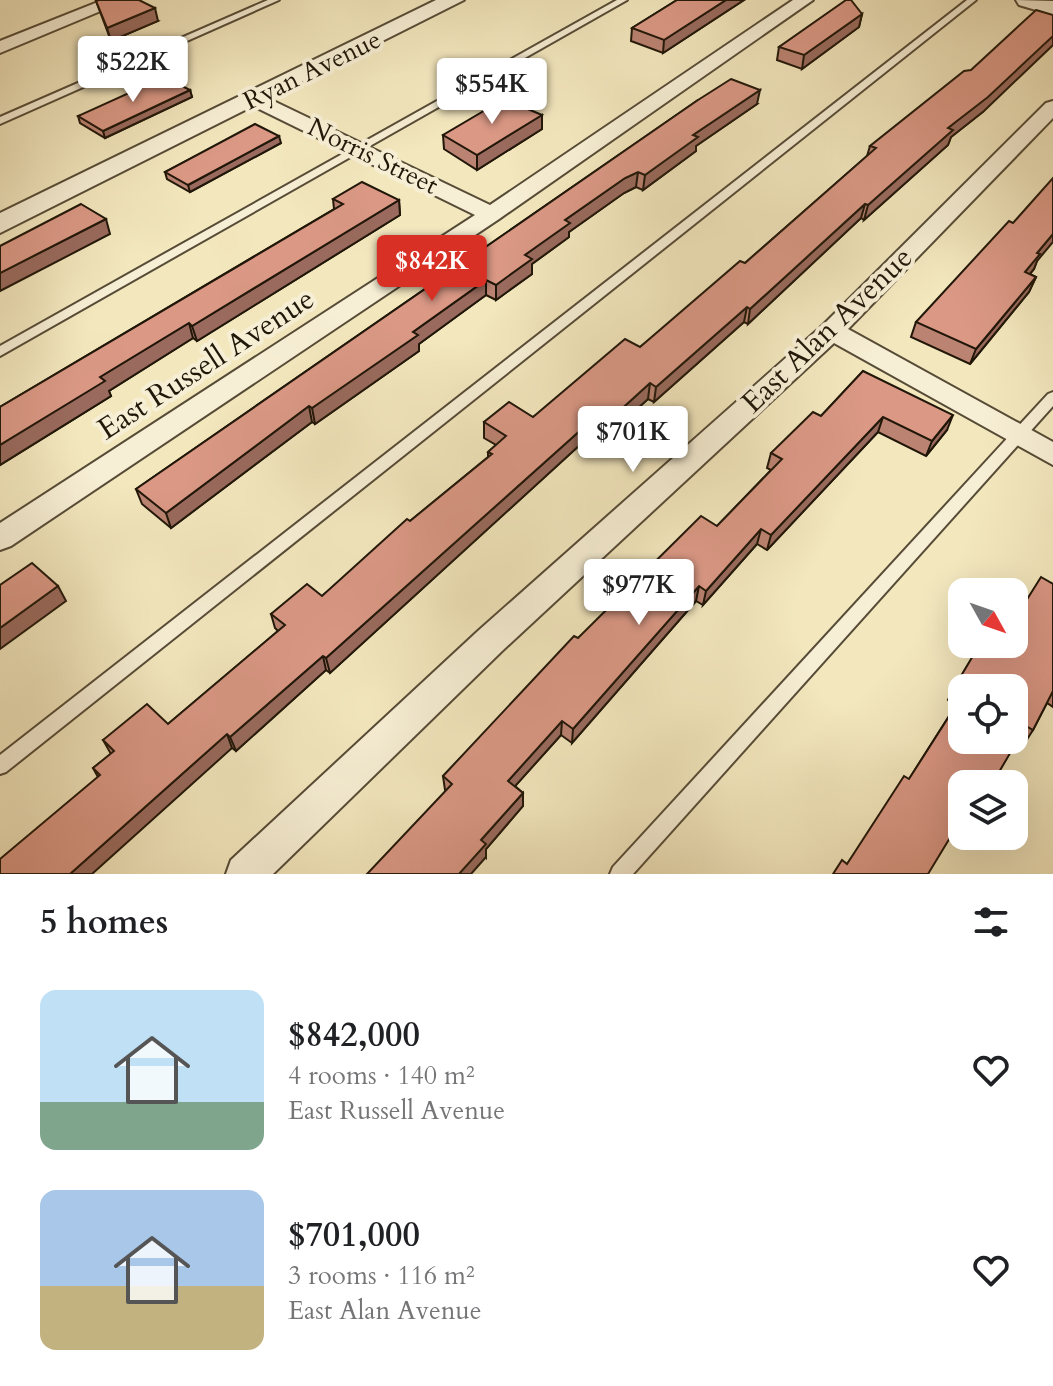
<!DOCTYPE html>
<html lang="en">
<head>
<meta charset="utf-8">
<style>
  :root { --surface:#fff; --page:#f2f2f2; --text:#202124; --muted:#757577; --accent:#d93025 }
  body { margin:0; font-family:Cardo,serif; background:var(--page); color:var(--text); height:100vh; display:flex; flex-direction:column; font-size:30px; white-space:nowrap }
  * { box-sizing:border-box; margin:0 }
  p { font-size:26px; color:var(--muted) }
  .icon { flex:none; width:44px; height:44px; fill:none; stroke:currentColor; stroke-width:2; stroke-linecap:round; stroke-linejoin:round }
  .map { position:relative; height:874px; overflow:hidden }
  .details { display:flex; flex-direction:column; background:var(--surface); flex:1 }
  .details>* { flex:none }
  .needle { width:52px; rotate:130deg }
  .buttons { position:absolute; left:948px; top:578px; display:grid; gap:16px }
  .buttons a { display:grid; place-items:center; width:80px; height:80px; border-radius:16px; background:var(--surface); box-shadow:0 8px 32px #0002; font-size:40px }
  .price { position:absolute; translate:-50% -68px; padding:0 18px; border-radius:8px; background:#fff; color:#222; font-size:26px; line-height:52px; filter:drop-shadow(0 2px 4px #0008) }
  .price::after { content:''; position:absolute; left:50%; top:48px; width:24px; height:18px; margin-left:-12px; background:inherit; clip-path:polygon(0 0,100% 0,50% 100%) }
  .price.selected { background:var(--accent); color:#fff }
  ul { padding:0; list-style:none }
  li { display:flex; align-items:center; gap:24px; height:200px; padding:0 40px }
  li span { display:grid; place-items:center; flex:none; width:224px; height:160px; border-radius:16px; color:#555 }
  li>.icon { margin-inline-start:auto }
  span .icon { width:96px; height:96px; fill:#fffc; stroke-width:1 }
  li b { font-size:34px }
  h2 { display:flex; justify-content:space-between; align-items:center; height:96px; padding:0 40px; font-size:34px }
  .map>svg:first-child { display:block }
  .lines { fill:none; stroke-linecap:round; stroke-linejoin:round }
  .service-casing { stroke:#564b36; stroke-width:4 }
  .minor-casing { stroke:#564b36; stroke-width:4 }
  .tertiary-casing { stroke:#564b36; stroke-width:4 }
  .service { fill:#f7efd5; fill-rule:evenodd }
  .minor { fill:#f7efd5; fill-rule:evenodd }
  .tertiary { fill:#f7efd5; fill-rule:evenodd }
  .wall { fill:#bb8372; stroke:#211709; stroke-width:2; fill-rule:evenodd }
  .shaded-wall { fill:#996a5d; stroke:#211709; stroke-width:2 }
  .building { fill:#da9885; stroke:#211709; stroke-width:2 }
  .labels { text-anchor:middle; dominant-baseline:central; stroke-width:8; stroke-linejoin:round; paint-order:stroke }
  .far-street-label { font-size:26px; fill:#211709; stroke:#f7efd5 }
  .street-label { font-size:30px; fill:#211709; stroke:#f7efd5 }
</style>
</head>
<body>
<div class="map">
<svg width="1053" height="874" viewBox="0 0 1053 874">
  <rect width="100%" height="100%" fill="#f3e7be"/>
  <filter id="stains"><feTurbulence type="fractalNoise" baseFrequency=".0025" numOctaves="4"/><feColorMatrix values="0 0 0 0 .2 0 0 0 0 .09 0 0 0 0 .02 0 0 0 .5 -.17"/></filter>
  <radialGradient id="worn" r=".72"><stop offset=".6" stop-color="#630" stop-opacity="0"/><stop offset="1" stop-color="#630" stop-opacity=".3"/></radialGradient>
  <g class="lines">
    <g class="service-casing">
      <g id="service">
        <polygon points="268,0 279,0 0,124 0,117"/>
        <polygon points="617,0 627,0 0,356 0,346"/>
        <polygon points="967,0 976,0 6,772 0,774 0,755"/>
        <polygon points="1053,392 1053,406 633,874 610,874 613,867 1048,394"/>
      </g>
    </g>
    <g class="minor-casing">
      <g id="minor">
        <polygon points="103,0 127,0 0,53 0,41"/>
        <polygon points="793,0 813,0 499,219 11,546 0,550 0,523 475,215 247,103 244,99 247,95 261,95 490,205"/>
        <polygon points="1053,101 1053,118 848,329 1053,442 1053,465 834,343 502,651 273,874 226,874 231,860 478,631 823,325 1046,103"/>
      </g>
    </g>
    <g class="tertiary-casing">
      <g id="tertiary">
        <polygon points="436,0 464,0 0,233 0,213"/>
        <polygon points="1016,0 1053,1 1053,15 1019,5"/>
      </g>
    </g>
    <use href="#service" class="service"/>
    <use href="#minor" class="minor"/>
    <use href="#tertiary" class="tertiary"/>
  </g>
  <g class="wall">
    <polygon points="677,0 744,0 663,53 631,41 632,28"/>
    <polygon points="96,1 158,21 111,41"/>
    <polygon points="862,14 859,27 802,69 777,60 779,47"/>
    <polygon points="190,90 192,97 105,138 80,123 78,116"/>
    <polygon points="698,100 757,104 696,146 696,151 643,190 636,187 624,193 569,232 569,237 532,264 532,274 496,300 486,295 419,344 419,351 315,424 312,422 171,528 142,504 136,489"/>
    <polygon points="984,111 951,137 948,145 864,220 861,218 748,324 744,322 654,402 648,399 593,449 582,443 330,673 326,670 236,751 232,748 98,777 93,768 111,754 103,740 168,724 278,631 275,628 271,614 322,596 410,521 488,457 488,452 496,445 484,438 484,422 533,417 640,347 745,263 867,156 870,146"/>
    <polygon points="542,115 542,129 477,170 444,149 443,135"/>
    <polygon points="281,143 190,192 167,179 165,172 219,144"/>
    <polygon points="333,199 399,200 400,215 197,341 193,338 109,391 111,396 0,465 0,407 334,209"/>
    <polygon points="1037,261 1034,269 1030,274 1036,277 1029,292 970,364 911,337 916,322"/>
    <polygon points="863,371 947,430 926,456 878,432 767,550 757,544 703,605 696,601 572,743 561,735 515,786 523,793 523,806 486,849 486,857 445,790 443,776 578,638 717,526 771,470 767,468 771,453 821,416"/>
    <path d="M1053,584V707L1047,703L1033,730L1024,744L1018,740L962,784L847,864L909,779L956,705L948,700L955,686L1014,644ZM962,688L1014,740H962Z"/>
  </g>
  <g class="shaded-wall">
    <polygon points="726,0 744,0 663,53 664,40"/>
    <polygon points="155,8 158,21 111,41 107,28"/>
    <polygon points="862,14 859,27 802,69 804,55"/>
    <polygon points="1053,36 1053,45 984,111 951,137 948,145 864,220 868,205 948,128"/>
    <polygon points="190,90 192,97 105,138 103,131"/>
    <polygon points="760,90 757,104 696,146 696,151 643,190 645,175 693,135"/>
    <polygon points="542,115 542,129 477,170 477,155"/>
    <polygon points="279,136 281,143 190,192 188,185"/>
    <polygon points="638,172 636,187 624,193 569,232 569,237 532,264 532,274 496,300 496,285 525,255 565,220 625,178"/>
    <polygon points="399,200 400,215 197,341 192,326"/>
    <polygon points="865,204 861,218 748,324 750,309"/>
    <polygon points="106,219 110,234 0,291 0,273"/>
    <polygon points="1053,234 1053,242 1037,261 1034,269 1019,287 1025,272 1037,253"/>
    <polygon points="1036,277 1029,292 970,364 976,349"/>
    <polygon points="486,280 486,295 419,344 419,351 315,424 312,408 413,332"/>
    <polygon points="747,307 744,322 654,402 656,387"/>
    <polygon points="189,323 193,338 109,391 111,396 0,465 0,445 100,377"/>
    <polygon points="650,383 648,399 593,449 594,434"/>
    <polygon points="309,406 312,422 171,528 166,513"/>
    <polygon points="953,415 947,430 926,456 932,441"/>
    <polygon points="883,417 878,432 767,550 771,535"/>
    <polygon points="583,428 582,443 330,673 326,658"/>
    <polygon points="761,529 757,544 703,605 706,591"/>
    <polygon points="58,586 66,601 0,649 0,628"/>
    <polygon points="699,586 696,601 572,743 573,729"/>
    <polygon points="323,656 326,670 236,751 230,737"/>
    <polygon points="562,721 561,735 508,794 508,781"/>
    <polygon points="227,734 232,748 92,874 70,874"/>
    <polygon points="523,793 523,806 486,849 486,857 471,874 459,874 481,840"/>
  </g>
  <g class="building">
    <polygon points="99,0 139,0 155,8 107,28 96,1"/>
    <polygon points="677,0 726,0 664,40 632,28"/>
    <polygon points="846,0 851,0 862,14 804,55 779,47"/>
    <polygon points="1036,10 1053,15 1053,36 988,97 948,128 953,130 868,205 865,204 750,309 747,307 656,387 650,383 594,434 583,428 326,658 323,656 230,737 227,734 70,874 0,874 0,859 100,775 93,768 114,751 103,740 147,704 168,724 285,625 271,614 307,584 322,596 407,519 410,521 492,454 488,452 506,436 484,422 509,402 533,417 625,339 640,347 740,261 745,263 876,148 870,146 964,71 971,70"/>
    <polygon points="164,77 190,90 103,131 78,116"/>
    <polygon points="731,79 760,90 693,135 698,137 645,175 638,172 625,178 565,220 570,223 525,255 532,259 496,285 486,280 413,332 418,335 312,408 309,406 166,513 136,489 698,100"/>
    <polygon points="504,99 542,115 477,155 443,135"/>
    <polygon points="255,124 279,136 188,185 165,172"/>
    <polygon points="1053,178 1053,234 1037,253 1040,254 1025,272 1036,277 976,349 916,322 1009,221 1013,223"/>
    <polygon points="362,182 399,200 192,326 189,323 100,377 105,381 0,445 0,407 343,204 333,199"/>
    <polygon points="81,204 106,219 0,273 0,246"/>
    <polygon points="863,371 953,415 932,441 883,417 771,535 761,529 706,591 699,586 573,729 562,721 508,781 523,793 481,840 486,844 459,874 367,874 452,784 443,776 574,636 578,638 701,516 717,526 782,459 771,453 813,412 821,416"/>
    <polygon points="32,563 58,586 0,628 0,585"/>
    <polygon points="1041,577 1053,584 1053,691 1033,730 1026,726 992,784 962,784 962,818 928,874 833,874 842,860 847,864 904,776 909,779 962,696 962,740 1014,740 1014,688 962,688 962,690 955,686 980,644 1014,644 1014,620"/>
  </g>
  <g class="labels">
    <g class="far-street-label">
      <text transform="translate(312 70) rotate(-26)">Ryan Avenue</text>
      <text transform="translate(373 156) rotate(26)">Norris Street</text>
    </g>
    <g class="street-label">
      <text transform="translate(827 330) rotate(-44)">East Alan Avenue</text>
      <text transform="translate(206 364) rotate(-33)">East Russell Avenue</text>
    </g>
  </g>
  <rect width="100%" height="100%" filter="url(#stains)"/>
  <rect width="100%" height="100%" fill="url(#worn)"/>
</svg>
<div class="buttons">
<a><svg class="needle" viewBox="-14 -14 28 28"><path d="M0-13l5 13h-10z" fill="#e53935"/><path d="M0 13l5-13h-10z" fill="#757577"/></svg></a>
<a><svg class="icon" aria-label="locate" viewBox="0 0 24 24"><circle cx="12" cy="12" r="6"/><path d="M12 2v4M12 18v4M2 12h4M18 12h4"/></svg></a>
<a><svg class="icon" aria-label="layers" viewBox="0 0 24 24"><path d="M12 4l9 5-9 5-9-5zM3 14l9 5 9-5"/></svg></a>
</div>
<b class="price" style="left:133px;top:104px">$522K</b>
<b class="price" style="left:492px;top:126px">$554K</b>
<b class="price selected" style="left:432px;top:303px">$842K</b>
<b class="price" style="left:633px;top:474px">$701K</b>
<b class="price" style="left:639px;top:627px">$977K</b>
</div>
<section class="details">
<h2>5 homes<svg class="icon" aria-label="filters" viewBox="0 0 24 24"><path d="M4 7h16M4 17h16"/><circle cx="9" cy="7" r="2"/><circle cx="15" cy="17" r="2"/></svg></h2>
<ul>
<li><span style="background:linear-gradient(#bfe0f5 70%,#7fa58c 0)"><svg class="icon" aria-label="home" viewBox="0 0 24 24"><path d="M3 11l9-7 9 7M6 9v11h12V9"/></svg></span><div><b>$842,000</b><p>4 rooms · 140 m²</p><p>East Russell Avenue</p></div><svg class="icon" aria-label="heart" viewBox="0 0 24 24"><path d="M12 20l-8-8c-3-5 5-10 8-4 3-6 11-1 8 4z"/></svg></li>
<li><span style="background:linear-gradient(#a9c7e8 60%,#c2b280 0)"><svg class="icon" aria-label="home" viewBox="0 0 24 24"><path d="M3 11l9-7 9 7M6 9v11h12V9"/></svg></span><div><b>$701,000</b><p>3 rooms · 116 m²</p><p>East Alan Avenue</p></div><svg class="icon" aria-label="heart" viewBox="0 0 24 24"><path d="M12 20l-8-8c-3-5 5-10 8-4 3-6 11-1 8 4z"/></svg></li>
</ul>
</section>
</body>
</html>
